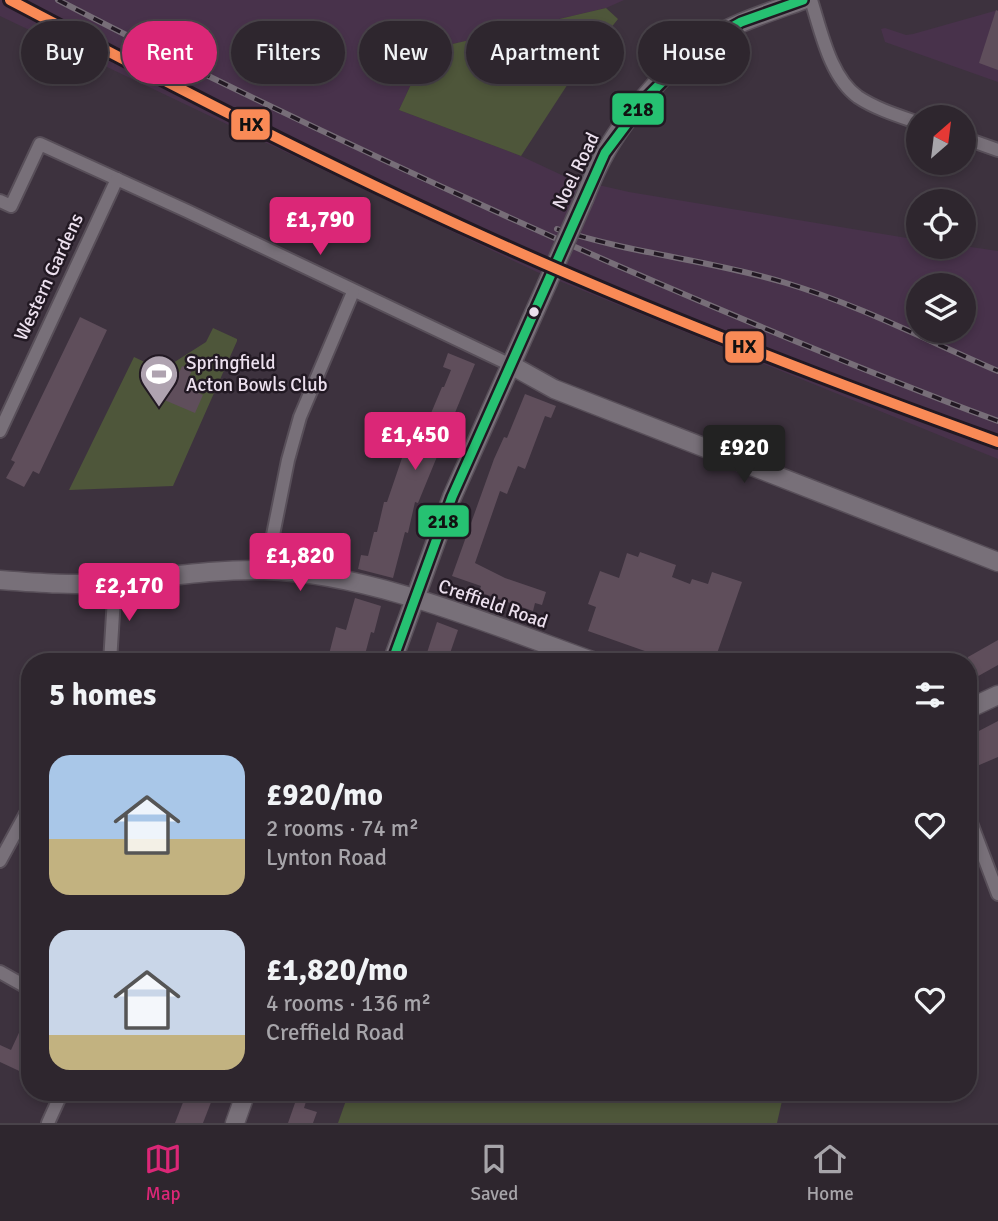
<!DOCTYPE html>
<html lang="en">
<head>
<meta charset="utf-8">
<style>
  :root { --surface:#2e262e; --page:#362e36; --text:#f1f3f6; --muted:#a7a5aa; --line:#49434a; --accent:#db2777 }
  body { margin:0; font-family:Signika,sans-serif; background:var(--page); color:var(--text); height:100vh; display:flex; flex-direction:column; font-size:26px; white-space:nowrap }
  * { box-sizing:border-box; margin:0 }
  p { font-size:23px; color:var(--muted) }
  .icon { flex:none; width:38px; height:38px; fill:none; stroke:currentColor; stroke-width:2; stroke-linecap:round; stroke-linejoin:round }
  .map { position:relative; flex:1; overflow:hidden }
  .details { position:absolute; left:21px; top:653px; width:956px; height:448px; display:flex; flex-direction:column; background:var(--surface); border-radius:28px; box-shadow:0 4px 10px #0003,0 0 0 2px var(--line) }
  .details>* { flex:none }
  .guide { position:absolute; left:21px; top:21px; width:957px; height:63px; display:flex; gap:14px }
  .needle { width:46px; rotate:28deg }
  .buttons { position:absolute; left:906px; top:105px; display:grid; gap:14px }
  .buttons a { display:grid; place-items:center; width:70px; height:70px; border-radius:50%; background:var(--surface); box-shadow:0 4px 10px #0003,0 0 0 2px var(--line); font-size:35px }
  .price { position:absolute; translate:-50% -60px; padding:0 16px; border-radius:7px; background:var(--accent); color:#fff; font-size:23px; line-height:46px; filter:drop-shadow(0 2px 4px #0008) }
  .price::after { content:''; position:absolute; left:50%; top:42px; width:21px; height:16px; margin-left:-10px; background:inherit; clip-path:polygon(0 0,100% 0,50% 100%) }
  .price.active { background:#222; color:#fff }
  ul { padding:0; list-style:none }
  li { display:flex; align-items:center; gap:21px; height:175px; padding:0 28px }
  li span { display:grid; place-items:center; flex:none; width:196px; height:140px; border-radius:21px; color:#555 }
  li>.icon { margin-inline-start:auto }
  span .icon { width:84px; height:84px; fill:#fffc; stroke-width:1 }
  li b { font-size:30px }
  h2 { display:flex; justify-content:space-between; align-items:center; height:84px; padding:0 28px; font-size:30px }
  .tag { padding:0 24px; border-radius:32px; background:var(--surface); box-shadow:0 4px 10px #0003,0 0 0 2px var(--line); font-size:24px; line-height:63px }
  .tag.active { background:var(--accent); color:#fff }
  .tab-bar { display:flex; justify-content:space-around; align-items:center; height:98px; border-top:2px solid var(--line); background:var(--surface); font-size:19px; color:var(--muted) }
  .tab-bar a { display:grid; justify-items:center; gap:4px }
  .tab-bar .active { color:var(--accent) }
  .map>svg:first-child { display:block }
  .built { fill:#48324b; fill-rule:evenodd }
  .green { fill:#4e563a }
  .building { fill:#5f4e5b }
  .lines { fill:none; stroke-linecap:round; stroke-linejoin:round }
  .street-casing { stroke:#584f59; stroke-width:16 }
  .secondary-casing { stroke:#584f59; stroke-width:21 }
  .street { stroke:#787079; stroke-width:12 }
  .secondary { stroke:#787079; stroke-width:18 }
  .rail-casing { stroke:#776e78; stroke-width:6 }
  .rail { stroke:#221923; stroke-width:3.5; stroke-dasharray:10; stroke-linecap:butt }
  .secondary-bridge-casing { stroke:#584f59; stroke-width:21; stroke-linecap:butt }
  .secondary-bridge { stroke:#787079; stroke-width:18 }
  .bus-1-casing { stroke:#221923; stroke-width:14 }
  .bus-1 { stroke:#26c172; stroke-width:9 }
  .rail-1-casing { stroke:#221923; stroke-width:16 }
  .rail-1 { stroke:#f98a56; stroke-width:10 }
  .bus-dot { fill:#ece0ee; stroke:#221923; stroke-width:2.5 }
  .labels { text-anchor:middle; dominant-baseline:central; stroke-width:5; stroke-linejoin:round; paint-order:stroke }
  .street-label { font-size:19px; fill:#ece0ee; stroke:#221923 }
  .poi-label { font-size:19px; fill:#ece0ee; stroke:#221923; text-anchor:start }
  .line-badge { stroke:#221923; stroke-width:2.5 }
  .pale-badge-label { font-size:19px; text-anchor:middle; font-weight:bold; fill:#111 }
</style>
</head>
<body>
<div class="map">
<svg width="998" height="1123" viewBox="0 0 998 1123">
  <rect width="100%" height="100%" fill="#3d323e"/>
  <g class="built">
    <path d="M0,0H624L606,8L427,50L399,110L521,156L568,178L629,192L919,240V247L964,246L998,251V459L537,272L0,16ZM919,285H964V331H919Z"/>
    <polygon points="998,10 998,82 885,42 881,29 885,28 906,35 913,34"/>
  </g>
  <g class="green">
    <polygon points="606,8 618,19 575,73 521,156 399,110 427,50"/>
    <polygon points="213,328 237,339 237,341 173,486 69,490 134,357 162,370 206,342"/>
    <polygon points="349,1092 784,1092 777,1123 338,1123"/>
  </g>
  <g class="building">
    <polygon points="996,10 998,11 998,70 979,63"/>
    <polygon points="80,317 107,330 39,474 33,471 24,487 6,478 15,462 11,460"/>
    <polygon points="448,353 475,364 418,503 415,502 408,533 405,532 393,578 358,569 361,555 368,556 374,532 377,532 384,502 387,502 402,458 421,415 429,418 442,387 444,387 451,370 443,367"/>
    <polygon points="182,366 192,370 185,387 203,395 195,413 162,399 171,375 177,378"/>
    <polygon points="525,394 556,406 551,418 545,416 525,469 518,466 507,494 500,491 475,563 505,578 546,592 542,605 535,603 533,611 479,592 481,586 452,576 494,459 504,437 507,438"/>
    <polygon points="640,552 676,565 672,577 690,584 692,579 708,584 712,572 742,582 714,662 676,662 588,631 596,607 588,604 600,571 619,578 627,553 638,557"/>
    <polygon points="355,598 381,606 374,633 371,632 363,662 327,662 336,627 346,630"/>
    <polygon points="437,622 458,630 447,662 424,662"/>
    <polygon points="998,640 998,665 973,679 968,669 968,657"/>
    <polygon points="968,720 975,733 998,721 998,757 977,766 972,756 968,758"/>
    <polygon points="30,1009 30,1076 0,1062 0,1045 11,1050"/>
    <polygon points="187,1092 215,1092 203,1123 175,1123"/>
    <polygon points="268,1092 309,1092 304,1108 317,1112 313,1123 288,1123 295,1103 268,1094"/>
  </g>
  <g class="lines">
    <g class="street-casing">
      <g id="street">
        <path d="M811,0C821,31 830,77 858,97C876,109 899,116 919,123"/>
        <polyline points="964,138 998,150"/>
        <polyline points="0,201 11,206 40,144 187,211 511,365"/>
        <polyline points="0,431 117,179"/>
        <polyline points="266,570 288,460 300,417 353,292"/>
        <polyline points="110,662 115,582"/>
        <polyline points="968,815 998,894"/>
        <polyline points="0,861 30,806"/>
        <polyline points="0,972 30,989"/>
        <polyline points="48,1123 62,1092"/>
      </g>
    </g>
    <g class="secondary-casing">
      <g id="secondary">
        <path d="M584,199C590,184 596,169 604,155C622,121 668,66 699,45C731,24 767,13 803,0"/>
        <polyline points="511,365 554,389 998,562"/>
        <path d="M0,580C38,583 78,586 116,582C166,577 214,569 264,570C372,573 494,626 595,662"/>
        <polyline points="392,662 452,497 547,284"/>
        <polyline points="968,709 998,695"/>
        <polyline points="235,1123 246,1092"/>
      </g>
    </g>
    <use href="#street" class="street"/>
    <use href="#secondary" class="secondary"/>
    <g class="rail-casing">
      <g id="rail">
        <path d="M58,0C241,95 427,182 616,265C743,320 869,373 998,421"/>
        <path d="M557,229C632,254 711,260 786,283C859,305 928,341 998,371"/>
      </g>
    </g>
    <use href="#rail" class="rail"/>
    <g class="secondary-bridge-casing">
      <polyline id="secondary-bridge" points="547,284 584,199"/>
    </g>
    <use href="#secondary-bridge" class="secondary-bridge"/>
    <g class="bus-1-casing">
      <polyline id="bus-1" points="392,662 452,497 605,153 647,97 698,46 741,22 803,0"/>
    </g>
    <use href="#bus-1" class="bus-1"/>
    <g class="rail-1-casing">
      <path id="rail-1" d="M10,0C168,83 325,165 487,238C654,314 826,380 998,442"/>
    </g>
    <use href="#rail-1" class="rail-1"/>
  </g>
  <defs>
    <g id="stadium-pin" transform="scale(2.0125)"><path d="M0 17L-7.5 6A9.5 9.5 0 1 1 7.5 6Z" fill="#afa3b0" stroke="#221923"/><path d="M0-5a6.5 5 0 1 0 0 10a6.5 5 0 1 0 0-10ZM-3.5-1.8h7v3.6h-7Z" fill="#fff"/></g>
  </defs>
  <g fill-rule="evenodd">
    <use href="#stadium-pin" x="159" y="374"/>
  </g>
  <circle class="bus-dot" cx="534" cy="312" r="6"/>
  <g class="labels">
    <g class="street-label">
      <text transform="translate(576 171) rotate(-64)">Noel Road</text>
      <text transform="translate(49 277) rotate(-65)">Western Gardens</text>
      <text transform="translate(493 604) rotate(19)">Creffield Road</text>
    </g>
    <g class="poi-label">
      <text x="186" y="363">Springfield<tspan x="186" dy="22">Acton Bowls Club</tspan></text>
    </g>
  </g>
  <g class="line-badge">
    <rect x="611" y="92" width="54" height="34" rx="7" fill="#26c172"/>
    <rect x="230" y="108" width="41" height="33" rx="7" fill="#f98a56"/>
    <rect x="724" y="330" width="41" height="34" rx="7" fill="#f98a56"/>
    <rect x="417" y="504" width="53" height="34" rx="7" fill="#26c172"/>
  </g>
  <g class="pale-badge-label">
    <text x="638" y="116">218</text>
    <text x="251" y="131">HX</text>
    <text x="744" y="353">HX</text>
    <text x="443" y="528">218</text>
  </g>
</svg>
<div class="buttons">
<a><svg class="needle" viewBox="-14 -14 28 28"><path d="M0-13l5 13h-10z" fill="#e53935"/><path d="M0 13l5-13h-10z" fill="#a7a5aa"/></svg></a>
<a><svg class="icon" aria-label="locate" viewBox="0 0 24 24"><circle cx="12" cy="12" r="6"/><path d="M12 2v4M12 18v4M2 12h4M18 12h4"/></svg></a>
<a><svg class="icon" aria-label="layers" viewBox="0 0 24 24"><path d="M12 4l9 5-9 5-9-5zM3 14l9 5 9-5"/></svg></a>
</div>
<b class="price" style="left:320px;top:257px">£1,790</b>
<b class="price" style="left:415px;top:472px">£1,450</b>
<b class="price active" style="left:744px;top:485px">£920</b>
<b class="price" style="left:300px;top:593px">£1,820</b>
<b class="price" style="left:129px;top:623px">£2,170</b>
<div class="guide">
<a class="tag">Buy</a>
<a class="tag active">Rent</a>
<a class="tag">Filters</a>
<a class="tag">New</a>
<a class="tag">Apartment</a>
<a class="tag">House</a>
</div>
<section class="details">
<h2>5 homes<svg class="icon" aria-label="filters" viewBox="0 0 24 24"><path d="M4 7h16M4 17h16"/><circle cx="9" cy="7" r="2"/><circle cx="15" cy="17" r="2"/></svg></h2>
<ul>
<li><span style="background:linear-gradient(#a9c7e8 60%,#c2b280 0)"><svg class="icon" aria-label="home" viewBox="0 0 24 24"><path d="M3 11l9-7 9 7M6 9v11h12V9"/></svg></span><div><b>£920/mo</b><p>2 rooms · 74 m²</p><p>Lynton Road</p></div><svg class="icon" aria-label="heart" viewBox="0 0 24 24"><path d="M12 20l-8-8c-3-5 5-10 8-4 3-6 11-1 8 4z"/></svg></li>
<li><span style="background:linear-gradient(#c9d6e8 75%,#c2b280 0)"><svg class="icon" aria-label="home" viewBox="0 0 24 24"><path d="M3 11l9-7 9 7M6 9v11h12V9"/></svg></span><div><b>£1,820/mo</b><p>4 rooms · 136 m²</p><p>Creffield Road</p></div><svg class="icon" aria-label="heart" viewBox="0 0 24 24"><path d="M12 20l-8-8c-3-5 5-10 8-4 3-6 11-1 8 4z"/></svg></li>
</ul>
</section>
</div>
<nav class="tab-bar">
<a class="active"><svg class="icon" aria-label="map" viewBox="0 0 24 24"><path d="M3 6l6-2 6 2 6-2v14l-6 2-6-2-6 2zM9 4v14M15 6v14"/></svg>Map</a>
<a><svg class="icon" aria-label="saved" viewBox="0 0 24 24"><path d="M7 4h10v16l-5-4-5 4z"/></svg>Saved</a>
<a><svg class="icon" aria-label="home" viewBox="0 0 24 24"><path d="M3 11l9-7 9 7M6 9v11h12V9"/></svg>Home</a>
</nav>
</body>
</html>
